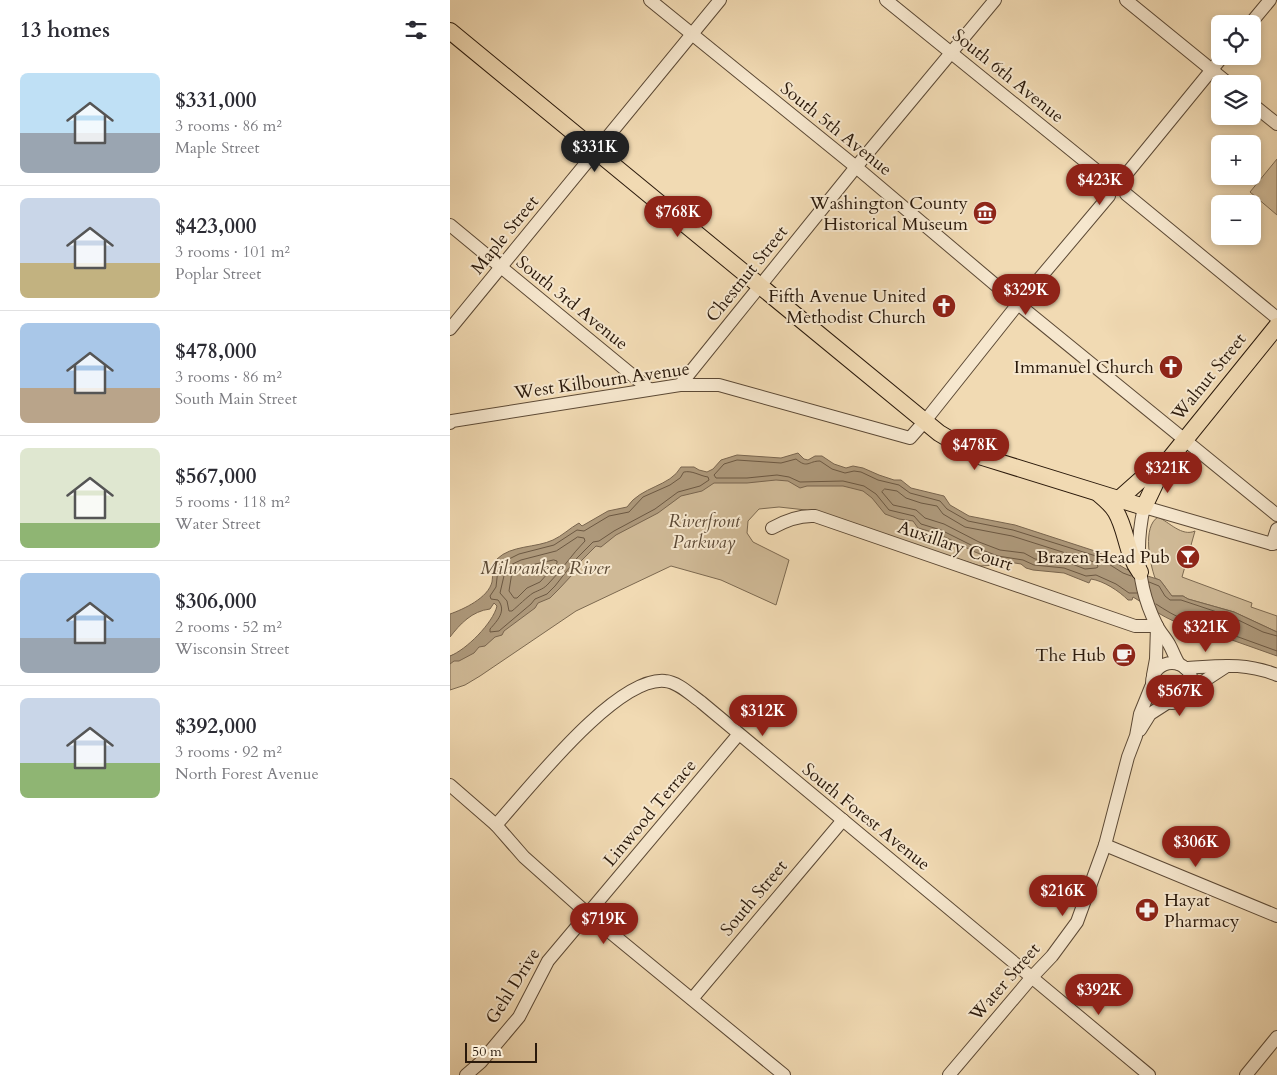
<!DOCTYPE html>
<html lang="en">
<head>
<meta charset="utf-8">
<style>
  :root { --surface:#fff; --page:#f2f2f3; --text:#2b2b33; --muted:#7c7c81; --line:#e1e1e2; --accent:#8f2418 }
  body { margin:0; font-family:Cardo,serif; background:var(--page); color:var(--text); height:100vh; display:flex; flex-direction:column; font-size:19px; white-space:nowrap }
  * { box-sizing:border-box; margin:0 }
  p { font-size:16px; color:var(--muted) }
  .icon { flex:none; width:28px; height:28px; fill:none; stroke:currentColor; stroke-width:2; stroke-linecap:round; stroke-linejoin:round }
  .map { position:relative; flex:1; overflow:hidden }
  .drawer { display:flex; flex-direction:column; background:var(--surface); width:450px }
  .drawer>* { flex:none }
  .buttons { position:absolute; left:761px; top:15px; display:grid; gap:10px }
  .buttons a { display:grid; place-items:center; width:50px; height:50px; border-radius:8px; background:var(--surface); box-shadow:0 2px 8px #0003; font-size:25px }
  .scale { position:absolute; left:15px; bottom:12px; width:72px; box-sizing:border-box; padding-left:5px; border:2px solid #2a190b; border-top:0; font-size:14px; line-height:18px; white-space:nowrap; color:#2a190b; -webkit-text-stroke:4px #f6e7ce; paint-order:stroke }
  .price { position:absolute; translate:-50% -42px; padding:0 11px; border-radius:18px; background:var(--accent); color:#fff; font-size:16px; line-height:32px; filter:drop-shadow(0 1px 2px #0008) }
  .price::after { content:''; position:absolute; left:50%; top:30px; width:15px; height:11px; margin-left:-8px; background:inherit; clip-path:polygon(0 0,100% 0,50% 100%) }
  .price.active { background:#222; color:#fff }
  ul { padding:0; list-style:none }
  li { display:flex; align-items:center; gap:15px; height:125px; padding:0 20px }
  li+li { border-top:1px solid var(--line) }
  li span { display:grid; place-items:center; flex:none; width:140px; height:100px; border-radius:8px; color:#555 }
  li>.icon { margin-inline-start:auto }
  span .icon { width:60px; height:60px; fill:#fffc; stroke-width:1 }
  li b { font-size:21px }
  h2 { display:flex; justify-content:space-between; align-items:center; height:60px; padding:0 20px; font-size:21px }
  main { display:flex; flex:1; min-height:0 }
  .map>svg:first-child { display:block }
  .green { fill:#cfb996; stroke:#7c6950 }
  .water { fill:#ad987a; stroke:#79654e }
  .lines { fill:none; stroke-linecap:round; stroke-linejoin:round }
  .shore { stroke:#6c5842; stroke-width:1 }
  .minor-casing { stroke:#5c4935; stroke-width:14 }
  .major-casing { stroke:#2a190b; stroke-width:18 }
  .minor { stroke:#f6e7ce; stroke-width:12 }
  .major { stroke:#f1dab3; stroke-width:16 }
  .labels { text-anchor:middle; dominant-baseline:central; stroke-width:4; stroke-linejoin:round; paint-order:stroke }
  .street-label { font-size:18px; fill:#2a190b; stroke:#f6e7ce }
  .poi-label { font-size:18px; fill:#2a190b; stroke:#f6e7ce; text-anchor:end }
  .park-label { font-size:18px; font-style:italic; fill:#5c4935; stroke:#f6e7ce }
  .water-label { font-size:19px; font-style:italic; fill:#5e4c37; stroke:#f6e7ce }
</style>
</head>
<body>
<main>
<section class="drawer">
<h2>13 homes<svg class="icon" aria-label="filters" viewBox="0 0 24 24"><path d="M4 7h16M4 17h16"/><circle cx="9" cy="7" r="2"/><circle cx="15" cy="17" r="2"/></svg></h2>
<ul>
<li><span style="background:linear-gradient(#bfe0f5 60%,#9aa5b1 0)"><svg class="icon" aria-label="home" viewBox="0 0 24 24"><path d="M3 11l9-7 9 7M6 9v11h12V9"/></svg></span><div><b>$331,000</b><p>3 rooms · 86 m²</p><p>Maple Street</p></div></li>
<li><span style="background:linear-gradient(#c9d6e8 65%,#c2b280 0)"><svg class="icon" aria-label="home" viewBox="0 0 24 24"><path d="M3 11l9-7 9 7M6 9v11h12V9"/></svg></span><div><b>$423,000</b><p>3 rooms · 101 m²</p><p>Poplar Street</p></div></li>
<li><span style="background:linear-gradient(#a9c7e8 65%,#b9a48a 0)"><svg class="icon" aria-label="home" viewBox="0 0 24 24"><path d="M3 11l9-7 9 7M6 9v11h12V9"/></svg></span><div><b>$478,000</b><p>3 rooms · 86 m²</p><p>South Main Street</p></div></li>
<li><span style="background:linear-gradient(#dfe7d0 75%,#8fb573 0)"><svg class="icon" aria-label="home" viewBox="0 0 24 24"><path d="M3 11l9-7 9 7M6 9v11h12V9"/></svg></span><div><b>$567,000</b><p>5 rooms · 118 m²</p><p>Water Street</p></div></li>
<li><span style="background:linear-gradient(#a9c7e8 65%,#9aa5b1 0)"><svg class="icon" aria-label="home" viewBox="0 0 24 24"><path d="M3 11l9-7 9 7M6 9v11h12V9"/></svg></span><div><b>$306,000</b><p>2 rooms · 52 m²</p><p>Wisconsin Street</p></div></li>
<li><span style="background:linear-gradient(#c9d6e8 65%,#8fb573 0)"><svg class="icon" aria-label="home" viewBox="0 0 24 24"><path d="M3 11l9-7 9 7M6 9v11h12V9"/></svg></span><div><b>$392,000</b><p>3 rooms · 92 m²</p><p>North Forest Avenue</p></div></li>
</ul>
</section>
<div class="map">
<svg width="827" height="1075" viewBox="0 0 827 1075">
  <rect width="100%" height="100%" fill="#f1dab3"/>
  <filter id="stains"><feTurbulence type="fractalNoise" baseFrequency=".004" numOctaves="4"/><feColorMatrix values="0 0 0 0 .2 0 0 0 0 .09 0 0 0 0 .02 0 0 0 .5 -.17"/></filter>
  <radialGradient id="worn" r=".72"><stop offset=".6" stop-color="#630" stop-opacity="0"/><stop offset="1" stop-color="#630" stop-opacity=".3"/></radialGradient>
  <g class="green">
    <polygon points="827,159 827,215 800,192"/>
    <polygon points="312,478 385,482 413,488 462,518 548,557 547,565 530,566 356,510 329,507 309,509 298,521 297,533 303,542 339,560 326,605 271,580 221,566 126,611 30,676 15,685 0,690 0,656 23,649 139,549 235,493 266,481"/>
    <path d="M708,517C719,522 732,537 745,531L732,577L802,603L801,607L827,616V632L784,612L738,599L733,596H722C715,590 715,582 705,578C700,564 692,527 708,517Z"/>
  </g>
  <path class="water" d="M348,453L354,459L358,460L365,456H372L384,464L396,468L403,466L413,468L429,475L444,480H451L461,488L494,496L500,505L519,516L565,525L648,552L676,569L710,580L722,596H733L738,599L784,612L827,632V656L765,634L763,629C754,626 745,628 736,625C717,621 700,607 683,597L682,600H678C669,591 654,581 641,579L639,583L614,573L583,570L576,568L571,564L546,560L525,552L489,534L468,528L463,521L449,519L435,514L422,498L413,491L393,486H357L350,488L338,481L326,480L297,483H264L252,491L231,496L208,513L166,535L151,547L146,546L131,561L122,575L109,589L100,598L88,603L85,608L54,631L52,635L45,637L35,646L29,647L24,653L9,661H4L0,664V656C16,650 43,623 47,606L44,603L40,609C22,611 10,624 0,637V614C14,609 38,598 42,582C43,575 42,565 47,559C61,545 86,548 103,540C112,536 120,528 129,523L132,526L158,511L177,507C191,486 220,487 231,467H244L249,470L257,472L263,469L271,460L287,455L331,458Z"/>
  <g class="lines">
    <g class="shore">
      <path d="M234,472C242,470 250,476 258,477L259,480L250,486L228,492L205,509L164,531L149,541L143,542L127,558L105,586L97,594L85,599L81,604L49,631L40,632V629C47,621 57,611 48,600L41,599L40,596L46,587L48,569L51,563L69,554L104,545L127,530L134,531L159,516L179,512L193,497L220,485L230,478Z"/>
      <polygon points="435,489 447,491 456,498 471,503 487,506 493,514 515,527 562,536 644,562 647,564 648,567 646,568 635,569 617,562 585,559 574,553 550,550 529,542 494,524 475,518 466,510 443,505 432,492"/>
      <path d="M128,537L134,538L135,541C122,554 112,570 99,583C94,589 89,590 83,593C77,597 68,606 62,611H59L57,601L50,593L56,567L71,560L106,551Z"/>
      <polygon points="104,560 107,561 107,563 90,582 77,588 67,598 64,598 59,591 62,572 73,567"/>
      <path d="M681,576L673,573L646,556L563,530L518,521L497,509L490,501L460,493L449,485L428,480L411,472L404,471L395,473L382,469L370,461C358,461 358,469 346,459L331,463L287,460L274,464L264,475L266,478H297L327,475L339,477L350,482L393,481L414,486L426,494L439,510L464,516L471,524L491,530L527,548L548,556L573,560L584,565L614,568L636,576L646,575L666,584L679,593H687"/>
      <polyline points="699,582 709,586 715,596 720,600 731,600 782,617 813,632 827,636"/>
      <path d="M706,604C715,610 725,616 735,620C747,624 761,617 769,630L827,651"/>
    </g>
    <g class="minor-casing">
      <g id="minor">
        <polyline points="200,0 406,167 568,304 827,515"/>
        <polyline points="436,0 657,179"/>
        <polyline points="676,0 779,84"/>
        <polyline points="800,24 820,0"/>
        <polyline points="802,104 827,124"/>
        <polyline points="674,177 773,56"/>
        <polyline points="676,194 827,318"/>
        <polyline points="0,225 199,389"/>
        <polyline points="0,329 270,0"/>
        <polyline points="230,385 406,167 545,0"/>
        <polyline points="0,423 2,421 230,385 269,385 460,438 475,421 568,304 659,196"/>
        <path d="M322,528C336,520 349,515 365,516L685,626H707"/>
        <polyline points="822,544 827,529"/>
        <circle cx="722" cy="683" r="20"/>
        <path d="M729,664C725,658 723,651 719,644C715,637 709,631 706,624C687,586 685,547 694,507L822,544L827,543"/>
        <path d="M735,668C770,666 794,662 827,675"/>
        <polyline points="703,675 706,659 707,626"/>
        <polyline points="739,694 751,683 777,666"/>
        <polyline points="690,730 700,714 717,703"/>
        <polyline points="0,785 46,825 74,857 138,914 334,1075"/>
        <path d="M46,825C78,790 166,676 215,681C228,682 241,695 251,702L699,1075"/>
        <polyline points="655,845 827,916"/>
        <polyline points="242,999 393,820"/>
        <polyline points="16,1075 31,1062 69,1017 98,961 288,735"/>
        <polyline points="499,1075 582,977 602,956 627,922 655,845 678,757 686,736 690,714 701,687"/>
        <polyline points="796,1075 827,1037"/>
      </g>
    </g>
    <g class="major-casing">
      <g id="major">
        <polyline points="0,31 489,433 526,455 694,507 713,467 827,326"/>
        <path d="M649,494C655,499 662,505 666,512C677,531 676,553 690,572"/>
        <polyline points="669,499 696,475 713,467"/>
      </g>
    </g>
    <use href="#minor" class="minor"/>
    <use href="#major" class="major"/>
  </g>
  <defs>
    <g id="museum-disc" transform="scale(1.25)"><circle r="9.5" fill="#8f2418" stroke="#f6e7ce"/><path d="M0-6L6-3V-2H-6V-3ZM-5-1h2V3h-2ZM-1-1h2V3h-2ZM3-1h2V3H3ZM-6 4H6V6H-6Z" fill="#fff"/></g>
    <g id="church-disc" transform="scale(1.25)"><circle r="9.5" fill="#8f2418" stroke="#f6e7ce"/><path d="M-1.2-6h2.4v3.5h3.3v2.4h-3.3V6h-2.4V-.1h-3.3v-2.4h3.3Z" fill="#fff"/></g>
    <g id="bar-disc" transform="scale(1.25)"><circle r="9.5" fill="#8f2418" stroke="#f6e7ce"/><path d="M-6-5H6L.8 .8V4.5H3.5V6h-7V4.5H-.8V.8Z" fill="#fff"/></g>
    <g id="cafe-disc" transform="scale(1.25)"><circle r="9.5" fill="#8f2418" stroke="#f6e7ce"/><path d="M-5.5-4.5H6V0H3Q3 3.5 0 3.5H-2.5Q-5.5 3.5-5.5 0ZM3-3.2v2h1.7v-2ZM-6 4.5H4V6H-6Z" fill="#fff"/></g>
    <g id="pharmacy-disc" transform="scale(1.25)"><circle r="9.5" fill="#8f2418" stroke="#f6e7ce"/><path d="M-2-6h4v4h4v4h-4v4h-4v-4h-4v-4h4Z" fill="#fff"/></g>
  </defs>
  <g fill-rule="evenodd">
    <use href="#museum-disc" x="535" y="213"/>
    <use href="#church-disc" x="494" y="306"/>
    <use href="#church-disc" x="721" y="367"/>
    <use href="#bar-disc" x="738" y="557"/>
    <use href="#cafe-disc" x="674" y="655"/>
    <use href="#pharmacy-disc" x="697" y="910"/>
  </g>
  <g class="labels">
    <g class="street-label">
      <text transform="translate(558 76) rotate(39)">South 6th Avenue</text>
      <text transform="translate(386 129) rotate(39)">South 5th Avenue</text>
      <text transform="translate(55 235) rotate(-51)">Maple Street</text>
      <text transform="translate(297 274) rotate(-51)">Chestnut Street</text>
      <text transform="translate(122 303) rotate(39)">South 3rd Avenue</text>
      <text transform="translate(759 377) rotate(-51)">Walnut Street</text>
      <text transform="translate(152 381) rotate(-8)">West Kilbourn Avenue</text>
      <text transform="translate(505 546) rotate(19)">Auxillary Court</text>
      <text transform="translate(200 813) rotate(-50)">Linwood Terrace</text>
      <text transform="translate(416 817) rotate(39)">South Forest Avenue</text>
      <text transform="translate(304 898) rotate(-50)">South Street</text>
      <text transform="translate(555 982) rotate(-49)">Water Street</text>
      <text transform="translate(63 986) rotate(-58)">Gehl Drive</text>
    </g>
    <g class="poi-label">
      <text x="518" y="203">Washington County<tspan x="518" dy="21">Historical Museum</tspan></text>
      <text x="476" y="296">Fifth Avenue United<tspan x="476" dy="21">Methodist Church</tspan></text>
      <text x="704" y="367">Immanuel Church</text>
      <text x="720" y="557">Brazen Head Pub</text>
      <text x="656" y="655">The Hub</text>
      <text x="714" y="900" text-anchor="start">Hayat<tspan x="714" dy="21">Pharmacy</tspan></text>
    </g>
    <g class="park-label">
      <text x="254" y="521">Riverfront<tspan x="254" dy="21">Parkway</tspan></text>
    </g>
    <g class="water-label">
      <text x="95" y="568">Milwaukee River</text>
    </g>
  </g>
  <rect width="100%" height="100%" filter="url(#stains)"/>
  <rect width="100%" height="100%" fill="url(#worn)"/>
</svg>
<div class="buttons">
<a><svg class="icon" aria-label="locate" viewBox="0 0 24 24"><circle cx="12" cy="12" r="6"/><path d="M12 2v4M12 18v4M2 12h4M18 12h4"/></svg></a>
<a><svg class="icon" aria-label="layers" viewBox="0 0 24 24"><path d="M12 4l9 5-9 5-9-5zM3 14l9 5 9-5"/></svg></a>
<a>+</a>
<a>−</a>
</div>
<div class="scale">50 m</div>
<b class="price active" style="left:145px;top:173px">$331K</b>
<b class="price" style="left:650px;top:206px">$423K</b>
<b class="price" style="left:228px;top:238px">$768K</b>
<b class="price" style="left:576px;top:316px">$329K</b>
<b class="price" style="left:525px;top:471px">$478K</b>
<b class="price" style="left:718px;top:494px">$321K</b>
<b class="price" style="left:756px;top:653px">$321K</b>
<b class="price" style="left:730px;top:717px">$567K</b>
<b class="price" style="left:313px;top:737px">$312K</b>
<b class="price" style="left:746px;top:868px">$306K</b>
<b class="price" style="left:613px;top:917px">$216K</b>
<b class="price" style="left:154px;top:945px">$719K</b>
<b class="price" style="left:649px;top:1016px">$392K</b>
</div>
</main>
</body>
</html>
